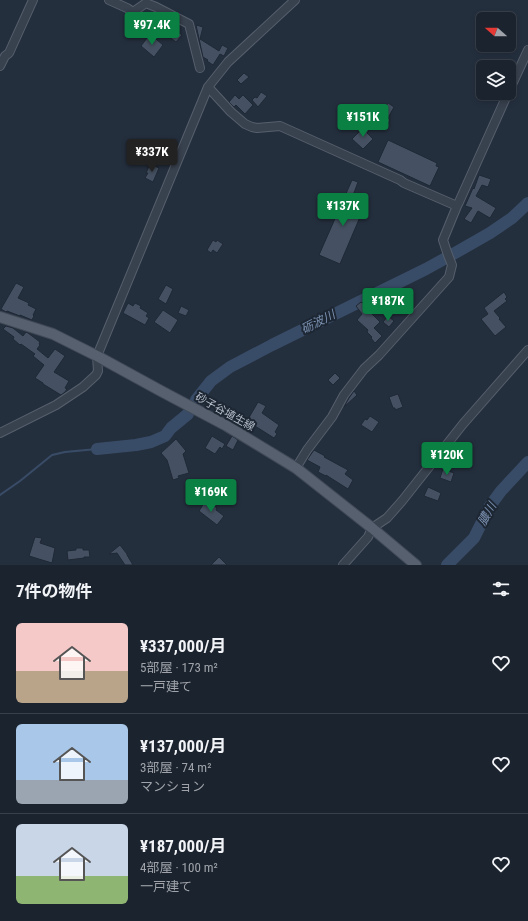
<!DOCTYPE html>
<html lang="ja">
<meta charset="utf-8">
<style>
:root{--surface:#1b232e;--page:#242b36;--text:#f1f3f6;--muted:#a0a4aa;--line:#39404a;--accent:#0b8043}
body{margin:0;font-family:"Roboto Condensed","Noto Sans JP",sans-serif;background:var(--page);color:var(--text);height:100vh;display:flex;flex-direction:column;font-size:15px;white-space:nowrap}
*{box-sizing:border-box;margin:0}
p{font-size:13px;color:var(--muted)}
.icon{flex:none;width:22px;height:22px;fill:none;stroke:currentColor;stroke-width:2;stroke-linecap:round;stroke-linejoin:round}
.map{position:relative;height:565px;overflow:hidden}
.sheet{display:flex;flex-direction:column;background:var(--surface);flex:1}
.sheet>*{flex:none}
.needle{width:26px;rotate:291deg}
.fabs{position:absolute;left:476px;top:12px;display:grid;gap:8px}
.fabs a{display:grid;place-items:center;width:40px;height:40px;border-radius:6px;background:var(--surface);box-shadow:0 2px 6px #0003,0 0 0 1px var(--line);font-size:20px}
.price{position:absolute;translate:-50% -34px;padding:0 9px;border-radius:4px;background:var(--accent);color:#fff;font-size:13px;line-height:26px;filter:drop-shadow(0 1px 2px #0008)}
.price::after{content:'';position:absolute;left:50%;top:24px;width:12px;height:9px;margin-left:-6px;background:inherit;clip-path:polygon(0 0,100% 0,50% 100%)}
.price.on{background:#222;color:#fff}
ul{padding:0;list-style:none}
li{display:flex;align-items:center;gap:12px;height:100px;padding:0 16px}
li+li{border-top:1px solid var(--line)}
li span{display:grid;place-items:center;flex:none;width:112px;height:80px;border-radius:6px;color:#555}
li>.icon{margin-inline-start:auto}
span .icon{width:48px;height:48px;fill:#fffc;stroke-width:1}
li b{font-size:17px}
h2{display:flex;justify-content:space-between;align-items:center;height:48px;padding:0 16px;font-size:17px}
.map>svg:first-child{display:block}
</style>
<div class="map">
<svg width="528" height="565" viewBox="0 0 528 565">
<rect width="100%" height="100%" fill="#242f3e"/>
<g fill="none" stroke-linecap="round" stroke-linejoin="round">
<path stroke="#394c67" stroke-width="2" d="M0,495L20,481L52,455L65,452L97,449"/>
<path stroke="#394c67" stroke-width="12" d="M196,400L211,381L230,367L272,345L426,269L455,253L490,233L512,218L528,203
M97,449L136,445L151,442L165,436L171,428L188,414
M447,565L474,538L490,506L501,491L528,462"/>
</g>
<path fill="#455162" stroke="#1f2835" d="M157,17L164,24L159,29L152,24Z
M196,25L203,27L200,39L219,51L222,45L228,48L224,56L220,54L213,65L207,61L208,60L203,57Z
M174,29L182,35L176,42L168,36Z
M150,34L163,45L154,57L141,46Z
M244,73L249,77L241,84L237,80Z
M261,92L267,96L258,107L252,100L255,97L257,98Z
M235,95L239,99L243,95L253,105L245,114L236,105L234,107L229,102Z
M388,103L394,107L388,118L390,120L386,126L376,121L372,124L367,117L376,108L381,114Z
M365,126L369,130L367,133L373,139L363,149L352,139Z
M388,140L437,163L436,166L439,167L430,186L378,162Z
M150,164L159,168L153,182L145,178L148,173H146Z
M479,175L491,179L488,187L482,185L476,196L496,208L490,218L478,211L471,223L464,219L472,208L465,206L473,188L474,189Z
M352,180L358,182L352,198L361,202L358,208L363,210L340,264L319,255Z
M213,240L216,242L217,240L223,244L217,253L213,250L211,253L207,250Z
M16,283L24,287L18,298L29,303L28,305L36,309L33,315L34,316L32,320L20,315V316L7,311L6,312L1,309Z
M166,285L173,289L166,304L158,299Z
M504,292L507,297L505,299L507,301L494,311L500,318L499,319L506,327L495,336L481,319L488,314L484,308Z
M377,294L380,299L378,301V302L368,310L380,322L374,328L382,336L375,343L371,338L372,337L367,332L368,330L357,320L362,314L356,306L361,302L362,303L373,295L374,296Z
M128,303L133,306L135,303L141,306L140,308L148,313L146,316L149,318L145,325L123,313Z
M181,306L189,310L186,316L178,313Z
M163,310L178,320L170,333L154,322Z
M388,316L394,321L389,327L383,322Z
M6,326L13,328L23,336L26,332L28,333L40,342L39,344L40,345L37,349L48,358L55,349L65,356L54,372L69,381L65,388L67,389L65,392L61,395L43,384V383L35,378L44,365L33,356L35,354L21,344L20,345L13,339L14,337L3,329Z
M335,373L340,378L333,385L328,380Z
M354,391L357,395L344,407L349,398Z
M398,394L403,407L395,410V408H393L389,397Z
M258,402L266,406L262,413L279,425L275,432L277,434L274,438L247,421Z
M370,416L379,422L372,432L361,425L365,419L367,420Z
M212,436L225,444L222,449L220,447L215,454L205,448Z
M232,436L238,440L233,450L226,446Z
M176,439L186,451L183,454L189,473L178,476L179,478L173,480L167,460L161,453Z
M314,450L325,456L324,457L348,470L345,474L353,480L348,489L326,475V476L318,472L320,467L307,460Z
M443,469L454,473L451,482L440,478Z
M204,480L211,485L204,494L197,490Z
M428,487L441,493L438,501L424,496Z
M206,500L217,508L216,510L224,516L217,525L199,511Z
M35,537L42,538L40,543L55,548L52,563L29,556Z
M120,545L127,554V555L133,565H125L117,553L109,554Z
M76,548H83V550H89L90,557H84V558L68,560L67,551L76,550Z
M219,557L227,565H211Z"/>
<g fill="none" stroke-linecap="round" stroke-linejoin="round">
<defs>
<path id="minor" d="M109,0L127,8L133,12L146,3L156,7L189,24L200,68
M0,66L5,56L9,53L33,0
M208,87L231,112L245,124L252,127L257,128L280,126L400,180L404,183L457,206
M509,91L528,50
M0,433L56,405L83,387L96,375L98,371L97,356L208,87L228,62L295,0
M296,468L307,450L332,417L344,395L364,369L379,355L449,277L452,265L448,255L443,240L457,206L459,202L508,93
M343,565L368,537L372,528L387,518L402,501L463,424L528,350"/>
<path id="major" d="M0,317L53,334L97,356L161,391L227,426L296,468L372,528L416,565"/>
</defs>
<use href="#minor" stroke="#565f6c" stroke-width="10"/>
<use href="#major" stroke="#414a57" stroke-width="12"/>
<use href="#minor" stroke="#38414e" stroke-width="8"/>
<use href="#major" stroke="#56606e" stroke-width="10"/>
</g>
<g text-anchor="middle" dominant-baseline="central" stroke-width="4" stroke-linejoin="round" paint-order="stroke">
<g font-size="11" fill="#b4bcc9" stroke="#1d2633">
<text transform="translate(225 412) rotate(29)">砂子谷埴生線</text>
</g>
<g font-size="12" font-style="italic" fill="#7c92b1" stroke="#1d2633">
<text transform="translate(318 322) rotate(-27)">砺波川</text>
<text transform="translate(487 514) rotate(-60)">膿川</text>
</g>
</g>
</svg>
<div class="fabs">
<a><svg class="needle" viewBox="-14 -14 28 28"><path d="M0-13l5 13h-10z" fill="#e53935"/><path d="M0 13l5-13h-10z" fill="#a0a4aa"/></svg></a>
<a><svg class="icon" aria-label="layers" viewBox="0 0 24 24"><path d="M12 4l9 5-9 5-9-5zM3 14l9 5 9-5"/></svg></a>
</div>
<b class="price" style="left:152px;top:46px">¥97.4K</b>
<b class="price" style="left:363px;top:138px">¥151K</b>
<b class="price on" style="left:152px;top:173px">¥337K</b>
<b class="price" style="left:343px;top:227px">¥137K</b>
<b class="price" style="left:388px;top:322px">¥187K</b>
<b class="price" style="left:447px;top:476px">¥120K</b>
<b class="price" style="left:211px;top:513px">¥169K</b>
</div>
<section class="sheet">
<h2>7件の物件<svg class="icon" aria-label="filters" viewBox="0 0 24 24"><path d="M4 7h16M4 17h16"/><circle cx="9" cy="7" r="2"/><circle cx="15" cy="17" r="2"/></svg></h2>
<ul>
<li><span style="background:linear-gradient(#f6c9c9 60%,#b9a48a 0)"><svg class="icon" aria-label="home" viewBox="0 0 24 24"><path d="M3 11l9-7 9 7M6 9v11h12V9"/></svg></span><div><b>¥337,000/月</b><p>5部屋 · 173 m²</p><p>一戸建て</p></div><svg class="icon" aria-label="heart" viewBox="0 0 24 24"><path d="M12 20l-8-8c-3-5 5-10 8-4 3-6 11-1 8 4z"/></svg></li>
<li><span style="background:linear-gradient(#a9c7e8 70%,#9aa5b1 0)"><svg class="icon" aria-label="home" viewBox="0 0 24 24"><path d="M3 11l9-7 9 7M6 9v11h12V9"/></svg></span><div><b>¥137,000/月</b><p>3部屋 · 74 m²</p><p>マンション</p></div><svg class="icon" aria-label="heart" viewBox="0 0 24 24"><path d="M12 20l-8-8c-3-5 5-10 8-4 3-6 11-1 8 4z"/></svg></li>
<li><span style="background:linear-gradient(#c9d6e8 65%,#8fb573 0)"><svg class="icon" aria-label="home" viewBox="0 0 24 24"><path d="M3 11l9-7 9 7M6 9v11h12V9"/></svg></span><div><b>¥187,000/月</b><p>4部屋 · 100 m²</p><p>一戸建て</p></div><svg class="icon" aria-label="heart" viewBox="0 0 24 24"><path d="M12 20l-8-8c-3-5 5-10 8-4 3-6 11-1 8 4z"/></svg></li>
</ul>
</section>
